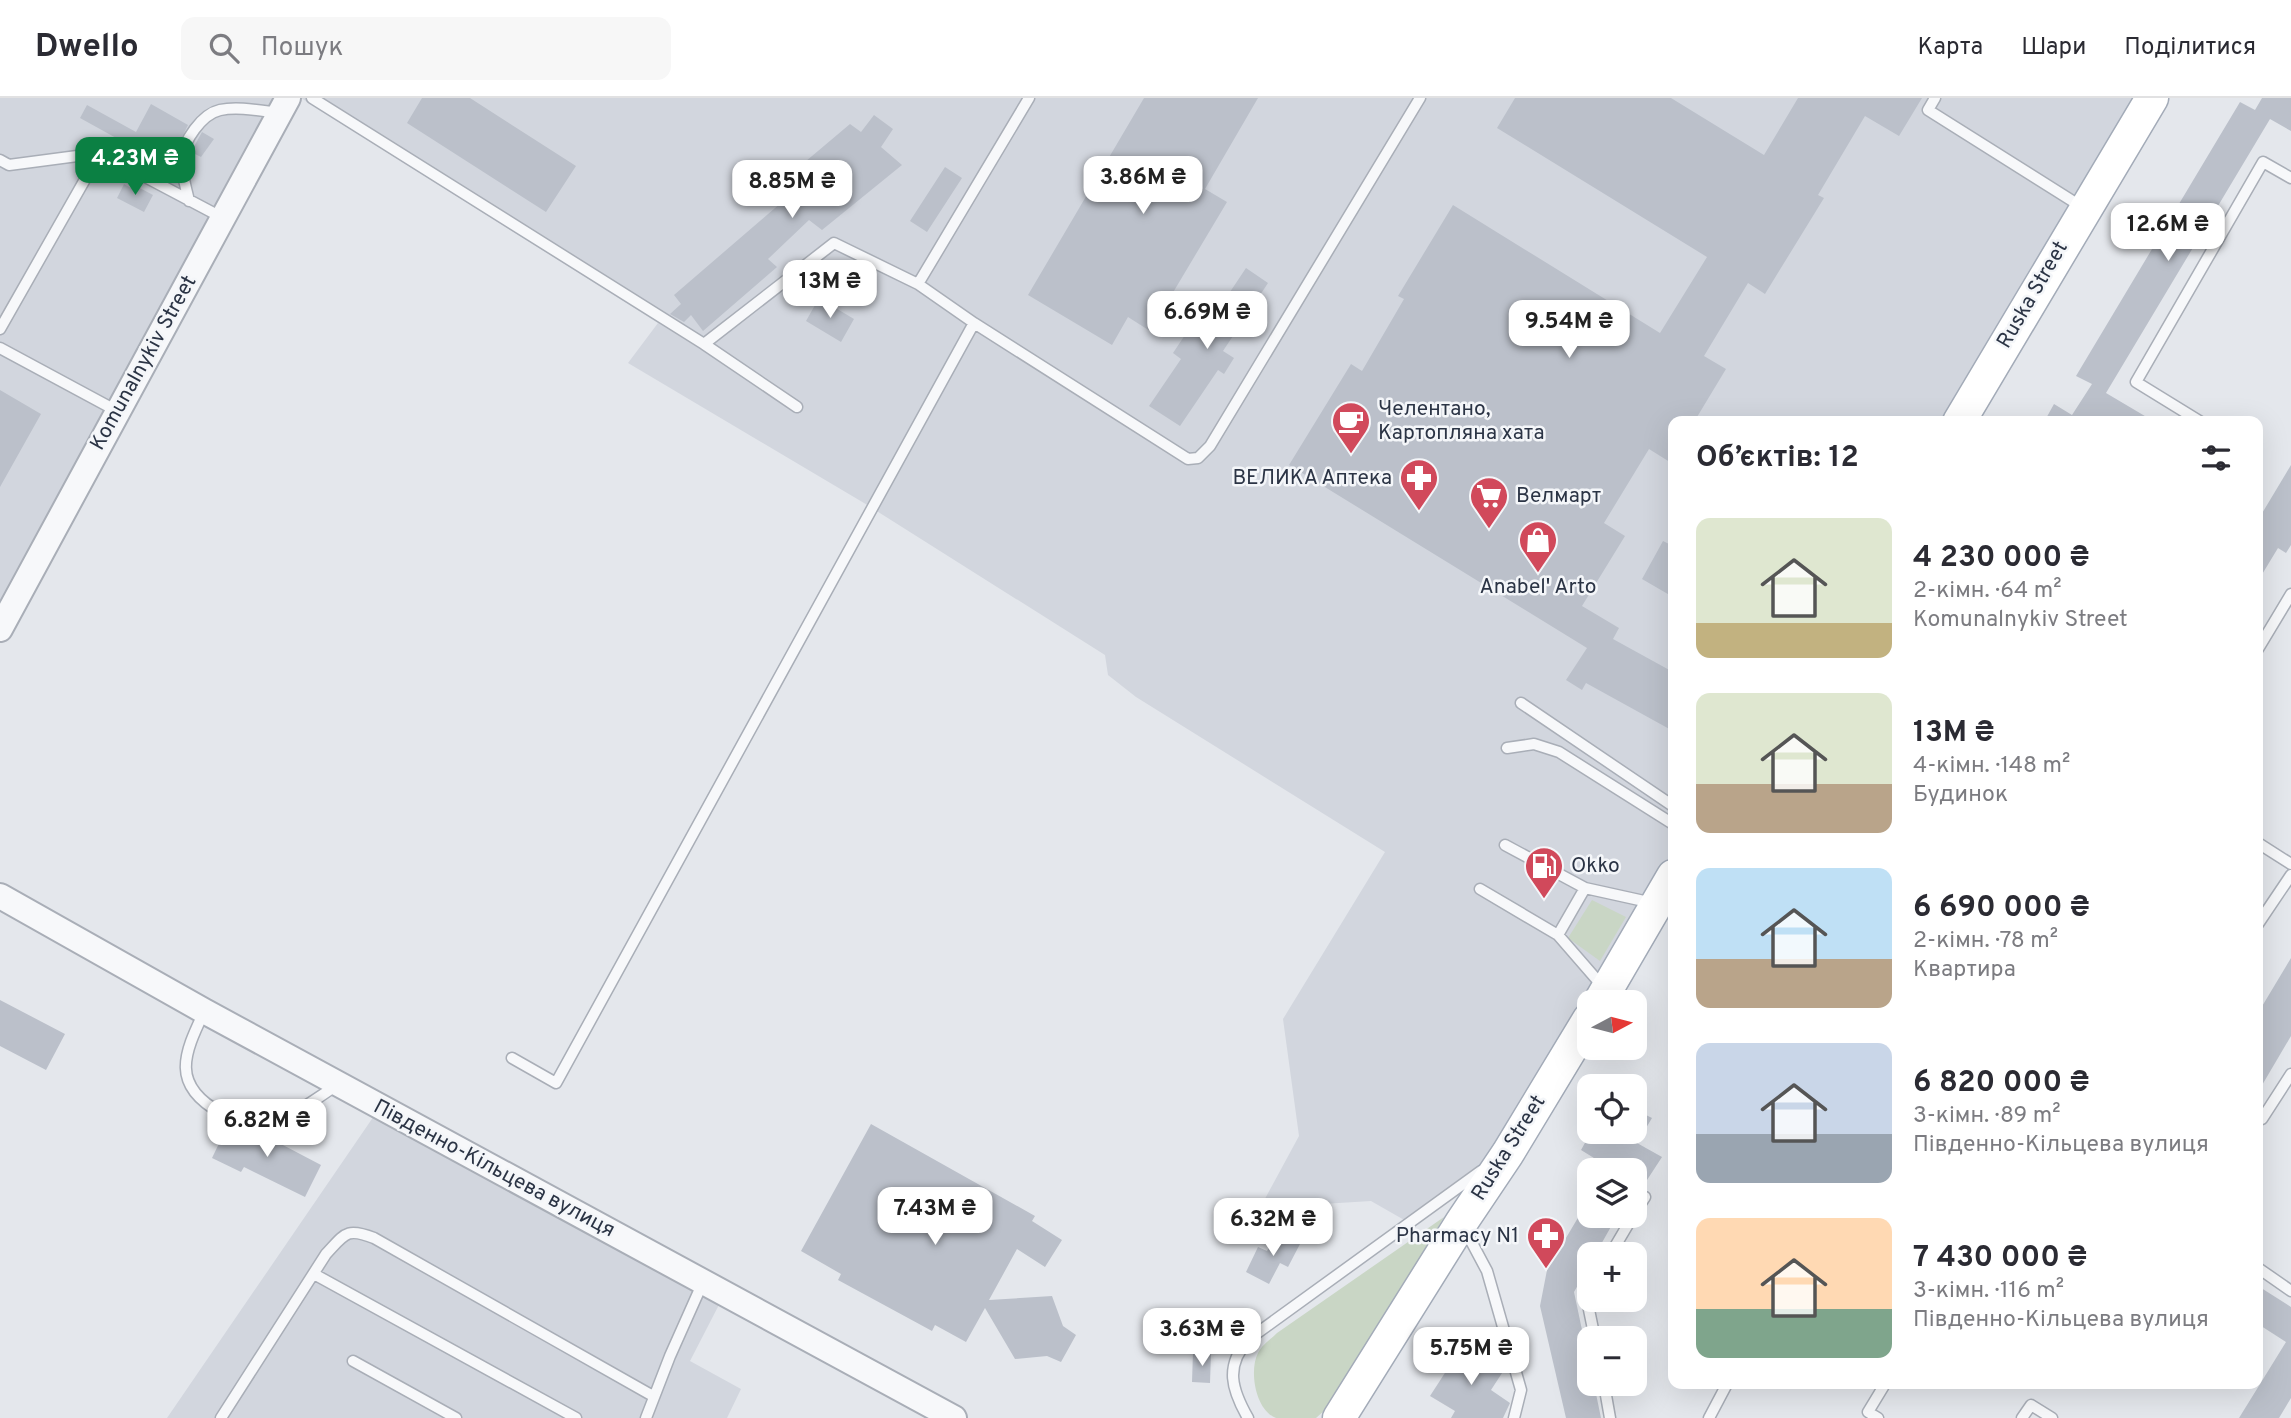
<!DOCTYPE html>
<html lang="uk">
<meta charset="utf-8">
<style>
:root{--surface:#fff;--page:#f7f7f7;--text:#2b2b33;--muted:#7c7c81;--line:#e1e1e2;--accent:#0b8043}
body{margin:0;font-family:Overpass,sans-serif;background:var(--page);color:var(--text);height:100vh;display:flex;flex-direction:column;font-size:26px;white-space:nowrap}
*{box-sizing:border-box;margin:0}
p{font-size:23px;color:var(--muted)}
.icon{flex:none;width:38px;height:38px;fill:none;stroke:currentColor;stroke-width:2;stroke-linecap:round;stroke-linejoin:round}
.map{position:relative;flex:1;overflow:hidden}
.panel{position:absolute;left:1668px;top:318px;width:595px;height:973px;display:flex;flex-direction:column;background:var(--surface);border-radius:14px;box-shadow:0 7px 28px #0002}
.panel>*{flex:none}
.needle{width:46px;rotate:83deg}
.tools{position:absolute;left:1577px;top:892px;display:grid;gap:14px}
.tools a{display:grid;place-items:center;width:70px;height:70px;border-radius:14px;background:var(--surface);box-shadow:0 7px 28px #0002;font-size:35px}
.price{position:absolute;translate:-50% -60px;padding:0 16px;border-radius:14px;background:#fff;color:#222;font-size:23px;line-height:46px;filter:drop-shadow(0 2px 4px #0008)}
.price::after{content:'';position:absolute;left:50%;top:42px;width:21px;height:16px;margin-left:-10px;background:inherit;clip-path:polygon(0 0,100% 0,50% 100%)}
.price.selected{background:var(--accent);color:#fff}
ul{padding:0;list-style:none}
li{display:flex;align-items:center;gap:21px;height:175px;padding:0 28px}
li span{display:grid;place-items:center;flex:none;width:196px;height:140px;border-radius:14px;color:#555}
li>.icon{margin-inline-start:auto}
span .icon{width:84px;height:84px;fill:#fffc;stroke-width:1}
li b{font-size:30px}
h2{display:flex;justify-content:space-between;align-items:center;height:84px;padding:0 28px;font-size:30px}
header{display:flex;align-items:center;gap:42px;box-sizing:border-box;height:98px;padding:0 35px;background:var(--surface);border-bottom:2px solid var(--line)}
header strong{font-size:33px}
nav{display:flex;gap:38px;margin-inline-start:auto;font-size:24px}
.search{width:490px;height:63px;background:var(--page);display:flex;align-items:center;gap:18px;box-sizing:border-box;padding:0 24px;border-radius:14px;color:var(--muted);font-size:26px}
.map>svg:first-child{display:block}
</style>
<header>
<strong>Dwello</strong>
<div class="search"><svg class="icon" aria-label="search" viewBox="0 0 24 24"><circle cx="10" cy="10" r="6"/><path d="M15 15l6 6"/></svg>Пошук</div>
<nav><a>Карта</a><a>Шари</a><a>Поділитися</a></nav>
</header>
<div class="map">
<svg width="2291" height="1320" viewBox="0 0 2291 1320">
<rect width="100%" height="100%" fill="#e4e7ec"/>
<path fill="#d2d6de" d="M0,0H282L0,515Z
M301,0H2156L1958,324H1673V792L1512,1056L1413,1127L1371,1103L1260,1110L1299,1038L1283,921L1385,754L1136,599L1108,577L1105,557L864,405L628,265L658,225Z
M376,1015L723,1199L690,1263L741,1291L727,1320H167Z"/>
<path fill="#c9d6c5" d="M1592,802L1626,819L1600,863L1568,840Z
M1444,1119L1334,1304L1316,1320C1305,1320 1287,1320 1276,1320C1255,1312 1249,1272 1258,1255C1262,1247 1271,1241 1277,1235Z"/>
<path fill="#bbc0ca" d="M422,0H470L576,68L546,114L407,25Z
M1144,0H1258L1205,91L1227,104L1150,233L1128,219L1112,247L1028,197Z
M1515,0H1671L1764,57L1798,0H1922L1899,38L1865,18L1818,97L1824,100L1765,196L1748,185L1704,258L1726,271L1694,324H1673V366L1649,351L1604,425L1625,438L1582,508L1619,530L1613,541L1673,574V633L1586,585L1582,592L1566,582L1587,550L1289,367L1351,266L1362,273L1404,201L1398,198L1453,107L1660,235L1707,159L1497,30Z
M2262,0H2291V33L2270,21L2106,295L2155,324H2044L2054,306L2072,317L2092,286L2076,278L2240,4L2255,12Z
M151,6L188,27L178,47L167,42L156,62L80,20L87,7L136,34Z
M874,17L893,31L881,49L902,67L822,132L809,122L768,161L777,169L703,233L691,217L684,224L670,216L681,206L674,197L811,79L799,69L850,26L861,34Z
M202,34L214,41L201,59L191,54Z
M945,69L962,80L927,134L910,123Z
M124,86L136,93L138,89L153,97L144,114L117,100Z
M1246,170L1268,185L1223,253L1234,260L1224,276L1218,272L1180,328L1149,308L1181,261L1173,255L1189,231L1200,239Z
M819,200L854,221L841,244L806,223Z
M0,292L41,316L0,389Z
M2291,367V447L2286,455L2278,450L2258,483V422Z
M1663,443L1673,448V499L1642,481Z
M2291,860V938L2258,994V915Z
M0,902L65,936L46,972L0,948Z
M1634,1011L1652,1020L1637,1045L1662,1059L1634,1102V1073H1615L1581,1052L1591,1034H1634Z
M871,1026L1035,1118L1032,1123L1062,1142L1045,1169L1017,1151L989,1202L1052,1198L1063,1228L1076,1237L1061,1264L1047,1258L1015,1261L985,1210L966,1244L935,1227L932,1233L838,1182L841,1176L801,1153Z
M228,1027L244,1033L260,1035L321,1067L305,1099L244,1069L241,1074L212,1060Z
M1579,1118H1617L1595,1157H1589V1168L1574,1194L1589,1265V1286H1594L1601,1320H1566L1540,1208L1547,1172Z
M1277,1134L1300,1146L1288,1169L1280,1165L1269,1186L1246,1174L1258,1149L1267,1153Z
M2258,1188L2291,1209V1300L2279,1320H2239L2286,1244L2258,1226Z
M1463,1247L1504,1272L1491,1292L1510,1305L1503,1320H1451L1455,1313L1430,1298Z
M1193,1254L1211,1255L1210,1285L1192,1284Z"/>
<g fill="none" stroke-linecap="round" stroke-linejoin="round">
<defs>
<path id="service" d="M312,0L704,246L797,309
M1935,0L1928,12L2082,109
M0,62L9,67L100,55L223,120
M189,103C186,89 181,75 182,61C183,43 202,16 220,12C238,8 262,13 280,15
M974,225L1188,361L1198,360L1210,348L1420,0
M0,231L100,55
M704,246L834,145L918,186
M0,250L117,313
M2201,324L2136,284L2263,64L2291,80
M2258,551L2291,496
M1521,605L1673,708
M1507,650L1534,646L1559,654L1673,726
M2258,745L2291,766
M1505,747L1585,790L1653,805
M1480,791L1558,837L1604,890
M2258,826L2291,777
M1558,837L1585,790
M204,914C184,956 170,987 221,1015C233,1021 247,1029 262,1028C282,1026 321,998 338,986
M512,960L556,985L974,225L918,186L1029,0
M2258,1022L2262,1021L2291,976
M1634,1116L1645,1099
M1463,1128L1487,1173L1521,1292L1514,1320
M1610,1157L1633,1118
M2258,1170L2291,1193
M314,1176L576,1320
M1589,1192L1586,1197L1595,1241
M353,1263L456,1320
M1604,1286L1610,1320
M221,1320L326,1156C345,1136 346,1129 374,1140L653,1298
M646,1320L670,1258L703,1184
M1248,1320C1232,1292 1224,1268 1249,1241L1481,1073
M1709,1320L1727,1286
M1878,1320L1868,1314L1885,1286
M2022,1320L2031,1307L2052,1320"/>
<path id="tertiary" d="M0,531L288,0
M0,798L204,913L954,1320"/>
<path id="primary" d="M1959,324L2152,0
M1599,905L1673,778
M1339,1320L1461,1125L1508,1055L1589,921"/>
</defs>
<use href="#service" stroke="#a9aeb7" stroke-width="13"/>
<use href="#tertiary" stroke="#a9aeb7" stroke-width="28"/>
<use href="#primary" stroke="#a3abb8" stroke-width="35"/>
<use href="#service" stroke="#f7f8fa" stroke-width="10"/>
<use href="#tertiary" stroke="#f7f8fa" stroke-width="24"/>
<use href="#primary" stroke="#fff" stroke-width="32"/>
</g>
<defs>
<symbol id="cafe-pin" viewBox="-11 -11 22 30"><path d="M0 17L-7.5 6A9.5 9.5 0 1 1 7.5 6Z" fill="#d1495b" stroke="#f4f6f9"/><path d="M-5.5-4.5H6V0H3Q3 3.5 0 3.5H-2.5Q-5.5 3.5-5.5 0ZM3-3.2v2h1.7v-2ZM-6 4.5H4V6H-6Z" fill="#fff"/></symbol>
<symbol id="pharmacy-pin" viewBox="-11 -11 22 30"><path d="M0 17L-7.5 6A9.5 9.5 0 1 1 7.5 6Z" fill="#d1495b" stroke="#f4f6f9"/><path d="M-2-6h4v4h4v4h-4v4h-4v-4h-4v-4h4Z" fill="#fff"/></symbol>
<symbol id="supermarket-pin" viewBox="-11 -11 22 30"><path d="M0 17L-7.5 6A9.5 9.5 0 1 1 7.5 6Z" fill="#d1495b" stroke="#f4f6f9"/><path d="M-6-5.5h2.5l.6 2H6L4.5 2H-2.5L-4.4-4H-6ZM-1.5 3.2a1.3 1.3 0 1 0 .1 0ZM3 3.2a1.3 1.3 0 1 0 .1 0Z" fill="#fff"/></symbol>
<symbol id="shop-pin" viewBox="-11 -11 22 30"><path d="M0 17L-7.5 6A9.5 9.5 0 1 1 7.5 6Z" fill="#d1495b" stroke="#f4f6f9"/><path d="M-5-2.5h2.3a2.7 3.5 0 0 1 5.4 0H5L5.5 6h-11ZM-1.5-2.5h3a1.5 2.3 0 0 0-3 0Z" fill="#fff"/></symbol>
<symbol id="fuel-pin" viewBox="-11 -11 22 30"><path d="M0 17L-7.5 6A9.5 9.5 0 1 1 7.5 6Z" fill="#d1495b" stroke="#f4f6f9"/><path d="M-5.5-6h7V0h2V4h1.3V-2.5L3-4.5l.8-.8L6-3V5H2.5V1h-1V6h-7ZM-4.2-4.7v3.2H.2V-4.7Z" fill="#fff"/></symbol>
</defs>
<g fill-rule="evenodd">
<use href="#cafe-pin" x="1329" y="301" width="44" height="60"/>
<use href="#pharmacy-pin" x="1397" y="358" width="44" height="60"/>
<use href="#supermarket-pin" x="1467" y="376" width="44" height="60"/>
<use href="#shop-pin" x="1516" y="420" width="44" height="60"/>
<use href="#fuel-pin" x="1522" y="746" width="44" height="60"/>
<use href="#pharmacy-pin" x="1524" y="1116" width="44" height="60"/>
</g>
<g text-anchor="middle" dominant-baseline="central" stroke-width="5" stroke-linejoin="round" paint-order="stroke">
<g font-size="21" fill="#2b3445" stroke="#f4f6f9">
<text transform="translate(2033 197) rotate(-60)">Ruska Street</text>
<text transform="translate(144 265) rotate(-61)">Komunalnykiv Street</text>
<text transform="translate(1509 1050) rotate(-58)">Ruska Street</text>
<text transform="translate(494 1071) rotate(28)">Південно-Кільцева вулиця</text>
</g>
<g font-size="21" fill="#2b3445" stroke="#f4f6f9" text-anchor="start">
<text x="1378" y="311">Челентано,<tspan x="1378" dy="24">Картопляна хата</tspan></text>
<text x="1392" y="380" text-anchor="end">ВЕЛИКА Аптека</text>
<text x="1516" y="398">Велмарт</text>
<text x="1538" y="489" text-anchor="middle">Anabel' Arto</text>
<text x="1571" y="768">Okko</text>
<text x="1519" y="1138" text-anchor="end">Pharmacy N1</text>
</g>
</g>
</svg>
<div class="tools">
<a><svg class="needle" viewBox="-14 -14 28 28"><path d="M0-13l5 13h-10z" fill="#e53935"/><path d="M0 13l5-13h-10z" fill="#7c7c81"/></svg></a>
<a><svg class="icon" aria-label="locate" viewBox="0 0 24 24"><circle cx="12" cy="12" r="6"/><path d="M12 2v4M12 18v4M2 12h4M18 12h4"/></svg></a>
<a><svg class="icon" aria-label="layers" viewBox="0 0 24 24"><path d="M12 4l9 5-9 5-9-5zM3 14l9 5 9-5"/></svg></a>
<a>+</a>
<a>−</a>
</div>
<b class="price selected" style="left:135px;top:99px">4.23M ₴</b>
<b class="price" style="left:1143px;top:118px">3.86M ₴</b>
<b class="price" style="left:792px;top:122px">8.85M ₴</b>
<b class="price" style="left:2168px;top:165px">12.6M ₴</b>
<b class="price" style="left:830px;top:222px">13M ₴</b>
<b class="price" style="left:1207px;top:253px">6.69M ₴</b>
<b class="price" style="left:1569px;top:262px">9.54M ₴</b>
<b class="price" style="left:267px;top:1061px">6.82M ₴</b>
<b class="price" style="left:935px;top:1149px">7.43M ₴</b>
<b class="price" style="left:1273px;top:1160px">6.32M ₴</b>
<b class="price" style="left:1202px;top:1270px">3.63M ₴</b>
<b class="price" style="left:1471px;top:1289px">5.75M ₴</b>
<section class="panel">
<h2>Об’єктів: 12<svg class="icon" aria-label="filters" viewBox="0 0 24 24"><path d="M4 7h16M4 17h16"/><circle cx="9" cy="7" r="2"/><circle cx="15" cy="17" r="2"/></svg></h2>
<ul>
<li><span style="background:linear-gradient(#dfe7d0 75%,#c2b280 0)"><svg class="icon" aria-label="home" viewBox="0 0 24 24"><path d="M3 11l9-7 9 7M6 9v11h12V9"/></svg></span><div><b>4 230 000 ₴</b><p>2-кімн. · 64 m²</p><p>Komunalnykiv Street</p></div></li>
<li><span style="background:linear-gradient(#dfe7d0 65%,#b9a48a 0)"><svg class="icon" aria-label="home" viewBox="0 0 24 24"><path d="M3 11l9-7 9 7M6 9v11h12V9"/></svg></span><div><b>13M ₴</b><p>4-кімн. · 148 m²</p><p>Будинок</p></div></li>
<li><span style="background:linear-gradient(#bfe0f5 65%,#b9a48a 0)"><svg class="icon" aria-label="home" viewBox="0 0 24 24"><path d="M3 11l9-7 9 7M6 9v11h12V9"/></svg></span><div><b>6 690 000 ₴</b><p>2-кімн. · 78 m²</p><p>Квартира</p></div></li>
<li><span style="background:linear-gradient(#c9d6e8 65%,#9aa5b1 0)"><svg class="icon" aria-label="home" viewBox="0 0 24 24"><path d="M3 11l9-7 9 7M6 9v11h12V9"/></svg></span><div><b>6 820 000 ₴</b><p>3-кімн. · 89 m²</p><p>Південно-Кільцева вулиця</p></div></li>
<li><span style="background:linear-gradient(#ffd9b3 65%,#7fa58c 0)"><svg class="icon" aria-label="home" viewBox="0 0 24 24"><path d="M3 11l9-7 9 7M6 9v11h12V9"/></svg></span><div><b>7 430 000 ₴</b><p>3-кімн. · 116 m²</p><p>Південно-Кільцева вулиця</p></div></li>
</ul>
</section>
</div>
